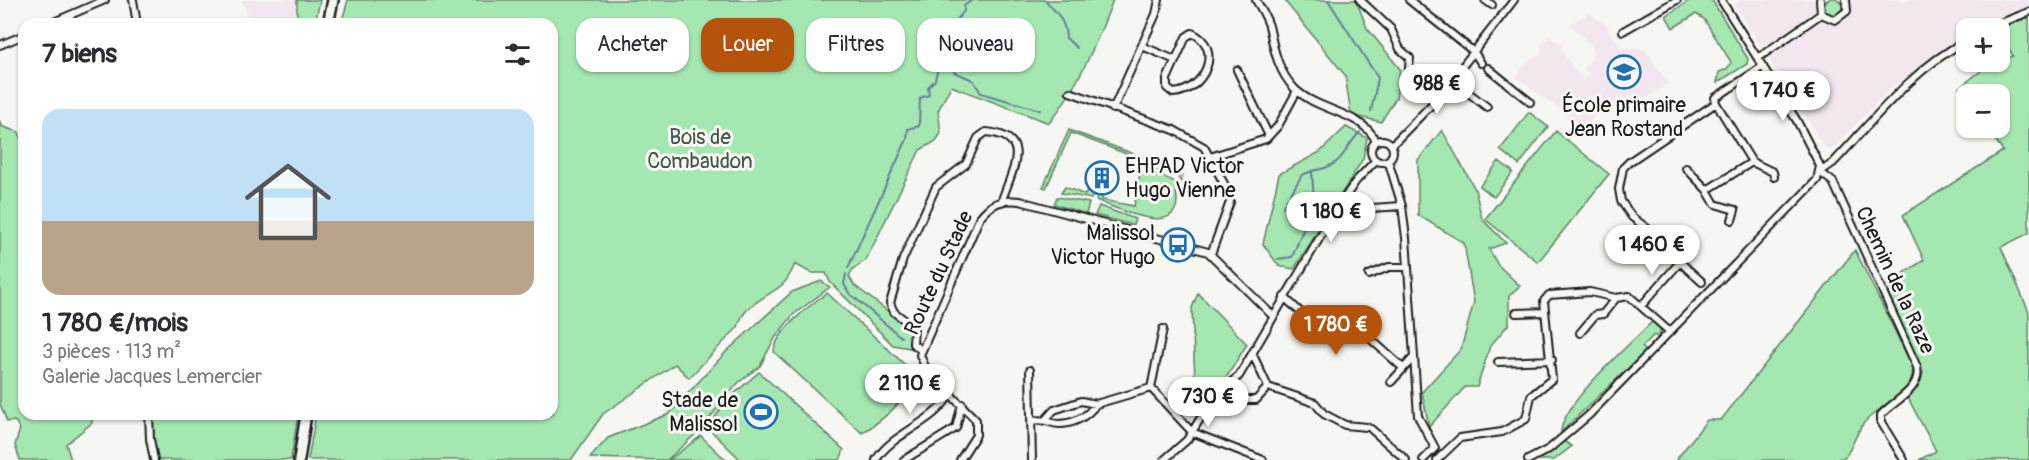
<!DOCTYPE html>
<html lang="fr">
<meta charset="utf-8">
<style>
:root{--surface:#fff;--page:#f7f7f7;--text:#2b2b33;--muted:#7c7c81;--line:#e1e1e2;--accent:#b45309}
body{margin:0;font-family:Pangolin,sans-serif;background:var(--page);color:var(--text);height:100vh;display:flex;flex-direction:column;font-size:22px;white-space:nowrap}
*{box-sizing:border-box;margin:0}
p{font-size:20px;color:var(--muted)}
.icon{flex:none;width:33px;height:33px;fill:none;stroke:currentColor;stroke-width:2;stroke-linecap:round;stroke-linejoin:round}
.map{position:relative;flex:1;overflow:hidden}
.drawer{position:absolute;left:18px;top:18px;width:540px;height:402px;display:flex;flex-direction:column;background:var(--surface);border-radius:18px;box-shadow:0 2px 4px #0004}
.drawer>*{flex:none}
.hud{position:absolute;left:576px;top:18px;width:570px;height:54px;display:flex;gap:12px}
.buttons{position:absolute;left:1956px;top:18px;display:grid;gap:12px}
.buttons a{display:grid;place-items:center;width:54px;height:54px;border-radius:12px;background:var(--surface);box-shadow:0 2px 4px #0004;font-size:30px}
.price{position:absolute;translate:-50% -51px;padding:0 14px;border-radius:21px;background:#fff;color:#222;font-size:20px;line-height:39px;filter:drop-shadow(0 2px 3px #0008)}
.price::after{content:'';position:absolute;left:50%;top:36px;width:18px;height:14px;margin-left:-9px;background:inherit;clip-path:polygon(0 0,100% 0,50% 100%)}
.price.active{background:var(--accent);color:#fff}
ul{padding:0;list-style:none}
li{display:grid;align-content:center;gap:12px;height:318px;padding:0 24px}
li+li{border-top:2px solid var(--line)}
li span{display:grid;place-items:center;height:186px;border-radius:18px;color:#555}
li>.icon{margin-inline-start:auto}
span .icon{width:108px;height:108px;fill:#fffc;stroke-width:1}
li b{font-size:26px}
h2{display:flex;justify-content:space-between;align-items:center;height:72px;padding:0 24px;font-size:26px}
.chip{padding:0 21px;border-radius:18px;background:var(--surface);box-shadow:0 2px 4px #0004;font-size:21px;line-height:54px}
.chip.active{background:var(--accent);color:#fff}
.map>svg:first-child{display:block}
</style>
<div class="map">
<svg width="2029" height="460" viewBox="0 0 2029 460">
<rect width="100%" height="100%" fill="#f6f6f2"/>
<filter id="ink" filterUnits="userSpaceOnUse"><feTurbulence type="fractalNoise" baseFrequency=".0167" numOctaves="2"/><feDisplacementMap in="SourceGraphic" scale="12" xChannelSelector="R" yChannelSelector="G"/><feConvolveMatrix kernelMatrix="1 2 1 2 8 2 1 2 1" color-interpolation-filters="sRGB"/></filter>
<g filter="url(#ink)">
<path fill="#f2e6ef" d="M242,0H297V24H251Z
M1741,0H2029V6L1975,28H1966V32L1889,90L1832,149L1825,147L1735,5Z
M1589,13L1607,26L1611,35L1624,48L1645,50L1668,84L1629,110L1617,107L1600,115L1597,113L1584,128L1516,77L1532,58L1539,56L1542,51L1541,46L1549,37L1563,45L1560,49L1570,62L1571,68L1582,77L1592,75L1583,69L1593,58L1592,47L1570,24Z"/>
<path fill="#a5e7b1" stroke="#608266" stroke-width="1.5" d="M1824 7a9 9 0 1 1 18 0a9 9 0 1 1-18 0Z
M297,0H320L315,24H297Z
M348,0H1113C1097,42 1077,89 1049,123L951,86L938,111L941,133L936,141L920,150L866,260L853,269L849,276L854,285L908,327L911,331L910,348L893,345L830,282L826,273H811L795,264C792,271 788,280 782,285C766,298 743,304 738,327L689,378L675,364L603,414L571,460H308L316,414H552V24H341Z
M1284,0H1356L1367,28L1400,69L1396,98L1381,122L1351,115L1345,75Z
M1690,0H1712L1748,59L1747,64L1717,83L1719,72L1727,69L1731,62L1704,19L1696,14L1673,28L1666,16Z
M2029,17V233L2001,247L2029,312V460H1919L1936,451L1908,398L1921,381L1923,373L1883,287L1924,260L1903,215L2003,151L1987,128H2000V94H1966V98L1959,88L1986,67L2013,56L1997,28Z
M1529,112L1548,127L1519,165L1500,150Z
M0,122L3,127L19,132L24,150V267L21,270L24,277V414H92V423L66,444L71,460H20L15,445L20,429L15,421L7,422L0,404Z
M1346,127L1367,138L1363,159L1294,269L1279,266L1263,244L1279,174L1320,152Z
M1069,130L1183,172L1181,182L1176,174L1146,168L1148,162L1071,133L1046,188L1043,187Z
M1442,130L1475,189L1482,219L1506,243L1489,249L1498,265L1520,286L1509,296V324L1490,346L1477,387H1465L1429,427L1422,392L1461,349L1474,302L1464,243L1418,215V160Z
M1556,131L1609,174L1538,262L1485,219Z
M1499,161L1513,172L1494,197L1480,186Z
M1140,173L1160,175L1175,182C1176,191 1179,202 1175,210C1165,232 1111,206 1096,200L1101,190L1104,191L1102,200L1134,206Z
M1065,187L1085,195L1089,187L1093,195L1091,199L1061,193Z
M1057,197L1089,203L1086,214L1054,204Z
M1099,206L1135,219L1133,225L1095,215Z
M1855,250L1912,366C1918,392 1877,406 1863,424C1856,433 1853,447 1845,457L1835,460H1676L1707,420H1721Z
M821,281L830,287L793,315L775,338L760,366L738,383L701,429L667,460L590,458L608,438L669,414L726,352L792,292Z
M827,293L916,375C908,399 883,420 862,433L774,352C775,332 811,304 827,293Z
M1198,293L1247,344L1228,375L1204,393L1195,381L1192,308Z
M1653,321L1661,330L1658,338L1654,335L1642,347L1646,351L1561,432C1562,403 1631,343 1653,321Z
M759,372L844,450L840,460H741L708,428L726,401Z
M1191,385L1199,392L1180,411L1172,403Z
M153,414H298L291,460H158L153,439Z
M701,436L726,460H669Z
M1563,441L1572,446L1554,460H1536Z"/>
<g fill="none" stroke-linecap="round" stroke-linejoin="round">
<path stroke="#637f99" stroke-width="2" d="M1045,0C1057,13 1065,20 1066,38L1077,48
M1328,0L1378,78L1371,111
M942,61L956,73L973,80L981,93L1040,110
M1283,207L1302,175L1312,171
M1278,259L1292,257L1314,203L1312,171C1346,165 1340,153 1360,132
M848,268L907,139L908,129L919,126L920,98L929,95L928,87L935,80C935,76 949,33 952,27C954,22 960,16 964,11V6L972,0
M846,274L844,284L849,293L901,337"/>
<defs>
<path id="minor" d="M133,0L137,24
M1256,0C1261,9 1268,19 1270,30C1274,51 1279,73 1295,89C1319,112 1361,111 1376,141
M1360,0L1391,29L1400,49L1410,58L1408,77L1437,99
M1409,0L1474,52L1481,63
M1485,0L1492,5
M1820,0L1821,14L1835,20L1847,11L1846,0
M49,24L105,0
M1988,28L2029,12
M1623,31L1677,0
M1192,33C1224,47 1205,91 1173,93L1167,88V79L1186,37Z
M0,45L24,35
M1142,46L1175,60
M1758,58L1821,14
M1488,68L1530,102
M1237,70L1269,136
M1452,80L1487,107
M1070,92L1174,130L1204,147L1227,189L1230,202L1211,254
M1716,103L1752,162L1773,172L1774,177
M1113,109L1156,14L1159,0
M1371 151a11 11 0 1 1 22 0a11 11 0 1 1-22 0Z
M1392,145L1437,99L1514,0
M1210,157L1266,139L1278,126L1297,91
M1388,160L1402,206L1406,238L1418,416L1435,448L1423,460
M1686,168L1707,190L1715,204L1735,210L1732,220
M1820,172L1833,182L1917,367C1922,390 1894,400 1881,415V422L1904,460
M1820,172L1833,163C1874,120 1912,69 1966,41
M1707,190L1752,162
M1372,208L1402,206
M1369,275L1389,267H1408
M1702,282L1680,262L1668,244L1632,217L1621,201L1619,189L1623,168L1629,162L1716,103L1715,98L1762,67
M1284,297L1335,344L1354,324L1403,368
M1642,305L1680,262
M1516,313L1545,312
M1580,333L1595,315L1603,314L1616,298
M921,350L913,344L914,327L894,312L890,303L903,259L936,187L966,164L978,138L986,132C1034,136 1012,170 1002,200
M1498,362L1552,360
M1030,370L1032,460
M1235,379L1236,392L1245,400H1256L1268,387L1252,353
M1391,382L1414,357
M1268,387L1315,403L1324,414L1345,425L1367,427
M1151,388L1163,329
M149,414L150,439L154,460
M1046,419L1054,410L1081,401L1096,404L1151,388L1192,432L1263,460
M1032,421C1048,418 1049,424 1059,424C1074,424 1088,416 1096,404
M1371,429L1406,460
M876,460C894,431 934,424 950,394
M904,460L956,428L962,404
M960,460L976,435V420L927,371L920,355L980,217C991,203 1002,199 1020,201L1208,252L1273,316
M1164,460L1187,440L1215,395L1239,376L1333,215L1356,181L1376,160
M1437,460L1460,438L1502,432L1526,419L1531,396L1552,379L1544,301L1549,295L1590,292L1616,298L1629,296L1670,332
M1528,460L1549,449L1589,415L1817,180L1820,166L1797,121L1721,0"/>
<path id="primary" d="M328,24L333,0
M299,460L306,414"/>
</defs>
<use href="#minor" stroke="#1c1c1c" stroke-width="10"/>
<use href="#primary" stroke="#1c1c1c" stroke-width="14"/>
<use href="#minor" stroke="#f6f6f2" stroke-width="6"/>
<use href="#primary" stroke="#f6f6f2" stroke-width="9"/>
</g>
</g>
<defs>
<symbol id="school-ring" viewBox="-11 -11 22 22"><circle r="9.5" fill="#f6f6f2" stroke="#1f6fb2" stroke-width="1.5"/><path d="M0-5L7-2L0 1L-7-2ZM-4 1L0 2.5L4 1V4Q0 6-4 4Z" fill="#1f6fb2"/></symbol>
<symbol id="building-ring" viewBox="-11 -11 22 22"><circle r="9.5" fill="#f6f6f2" stroke="#1f6fb2" stroke-width="1.5"/><path d="M-4-6H4V6H1V3H-1V6H-4ZM-2.5-4.3h1.7v1.8h-1.7ZM.8-4.3h1.7v1.8H.8ZM-2.5-1h1.7V.8h-1.7ZM.8-1h1.7V.8H.8Z" fill="#1f6fb2"/></symbol>
<symbol id="bus-ring" viewBox="-11 -11 22 22"><circle r="9.5" fill="#f6f6f2" stroke="#1f6fb2" stroke-width="1.5"/><path d="M-5-6H5V4H4V6H2V4H-2V6H-4V4H-5ZM-3.5-4V0h7V-4ZM-3.5 1.2v1.5H-2V1.2ZM2 1.2v1.5H3.5V1.2Z" fill="#1f6fb2"/></symbol>
<symbol id="stadium-ring" viewBox="-11 -11 22 22"><circle r="9.5" fill="#f6f6f2" stroke="#1f6fb2" stroke-width="1.5"/><path d="M0-5a6.5 5 0 1 0 0 10a6.5 5 0 1 0 0-10ZM-3.5-1.8h7v3.6h-7Z" fill="#1f6fb2"/></symbol>
</defs>
<g fill-rule="evenodd">
<use href="#school-ring" x="1605" y="53" width="38" height="38"/>
<use href="#building-ring" x="1083" y="159" width="38" height="38"/>
<use href="#bus-ring" x="1159" y="226" width="38" height="38"/>
<use href="#stadium-ring" x="742" y="393" width="38" height="38"/>
</g>
<g text-anchor="middle" dominant-baseline="central" stroke-width="6" stroke-linejoin="round" paint-order="stroke">
<g font-size="21" fill="#1c1c1c" stroke="#f6f6f2" text-anchor="end">
<text x="1624" y="105" text-anchor="middle">École primaire<tspan x="1624" dy="24">Jean Rostand</tspan></text>
<text x="1125" y="166" text-anchor="start">EHPAD Victor<tspan x="1125" dy="24">Hugo Vienne</tspan></text>
<text x="1155" y="233">Malissol<tspan x="1155" dy="24">Victor Hugo</tspan></text>
<text x="738" y="400">Stade de<tspan x="738" dy="24">Malissol</tspan></text>
</g>
<g font-size="21" fill="#455949" stroke="#f6f6f2">
<text x="700" y="137">Bois de<tspan x="700" dy="24">Combaudon</tspan></text>
</g>
<g font-size="21" fill="#1c1c1c" stroke="#f6f6f2">
<text transform="translate(939 273) rotate(-65)">Route du Stade</text>
<text transform="translate(1895 280) rotate(65)">Chemin de la Raze</text>
</g>
</g>
</svg>
<div class="buttons">
<a>+</a>
<a>−</a>
</div>
<b class="price" style="left:1437px;top:115px">988 €</b>
<b class="price" style="left:1783px;top:122px">1 740 €</b>
<b class="price" style="left:1331px;top:243px">1 180 €</b>
<b class="price" style="left:1652px;top:276px">1 460 €</b>
<b class="price active" style="left:1336px;top:356px">1 780 €</b>
<b class="price" style="left:910px;top:415px">2 110 €</b>
<b class="price" style="left:1208px;top:428px">730 €</b>
<div class="hud">
<a class="chip">Acheter</a>
<a class="chip active">Louer</a>
<a class="chip">Filtres</a>
<a class="chip">Nouveau</a>
</div>
<section class="drawer">
<h2>7 biens<svg class="icon" aria-label="filters" viewBox="0 0 24 24"><path d="M4 7h16M4 17h16"/><circle cx="9" cy="7" r="2"/><circle cx="15" cy="17" r="2"/></svg></h2>
<ul>
<li><span style="background:linear-gradient(#bfe0f5 60%,#b9a48a 0)"><svg class="icon" aria-label="home" viewBox="0 0 24 24"><path d="M3 11l9-7 9 7M6 9v11h12V9"/></svg></span><div><b>1 780 €/mois</b><p>3 pièces · 113 m²</p><p>Galerie Jacques Lemercier</p></div></li>
</ul>
</section>
</div>
